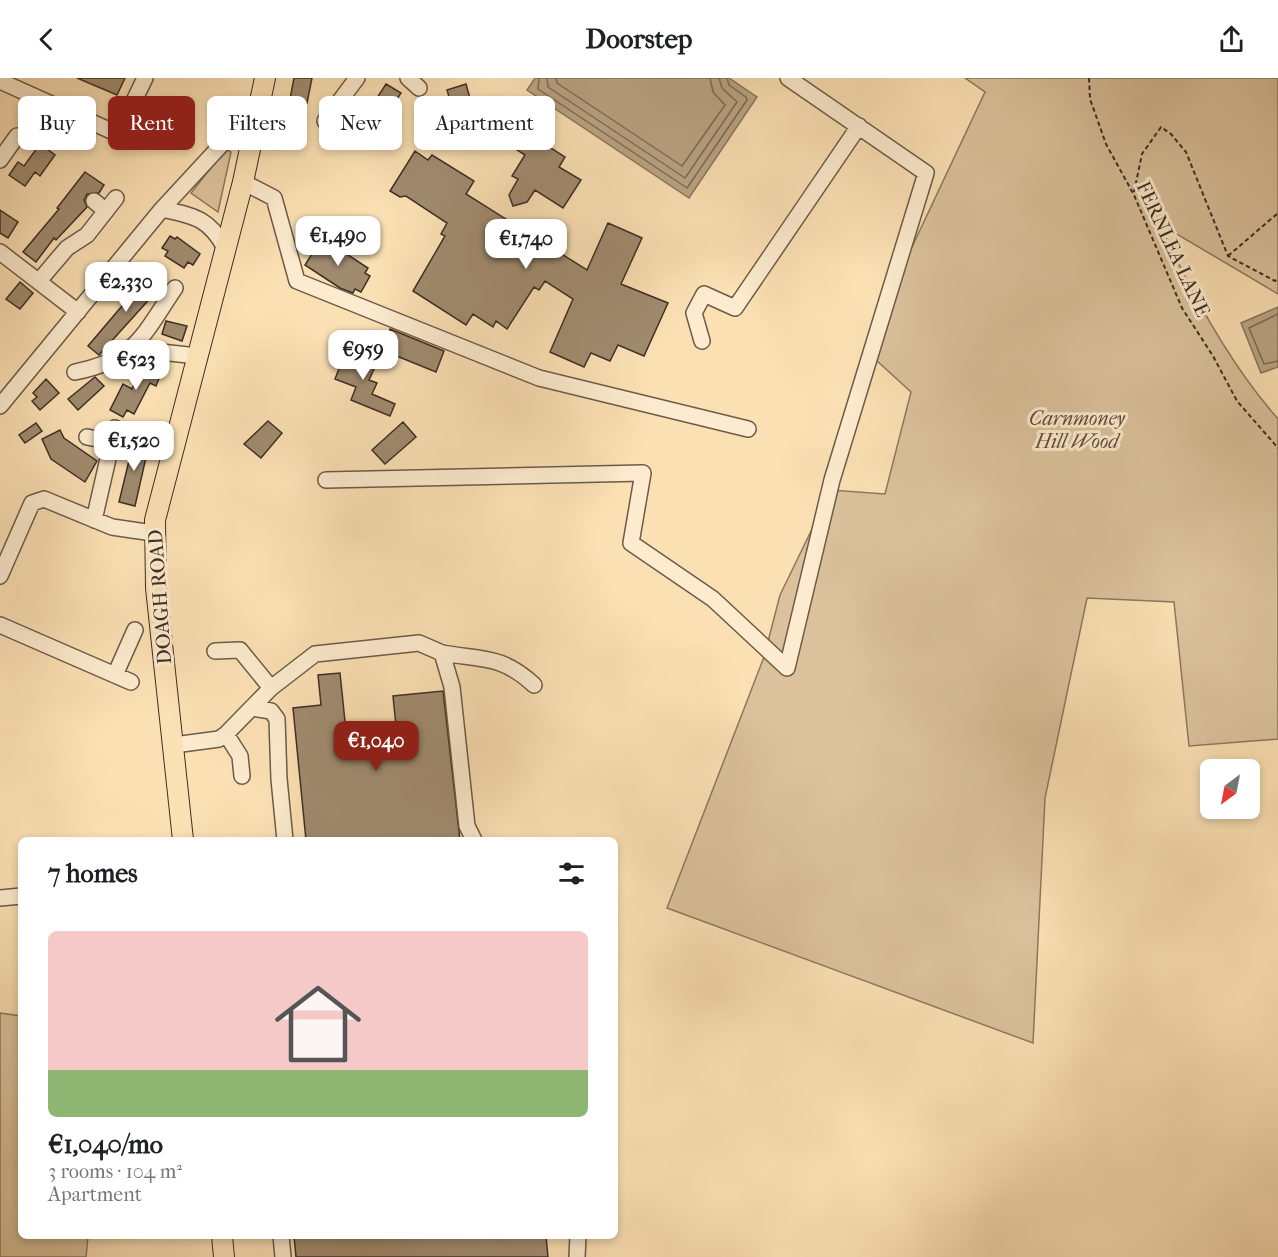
<!DOCTYPE html>
<meta charset="utf-8">
<style>
:root{--surface:#fff;--page:#f2f2f2;--text:#202124;--muted:#757577;--accent:#8f2418}
body{margin:0;font-family:"IM FELL French Canon",serif;background:var(--page);color:var(--text);height:100vh;display:flex;flex-direction:column;font-size:22px;white-space:nowrap}
*{box-sizing:border-box;margin:0}
p{font-size:20px;color:var(--muted)}
.icon{flex:none;width:33px;height:33px;fill:none;stroke:currentColor;stroke-width:2;stroke-linecap:round;stroke-linejoin:round}
.map{position:relative;flex:1;overflow:hidden}
.drawer{position:absolute;left:18px;top:759px;width:600px;height:402px;display:flex;flex-direction:column;background:var(--surface);border-radius:9px;box-shadow:0 3px 9px #0003}
.drawer>*{flex:none}
.top-card{position:absolute;left:18px;top:18px;width:600px;height:54px;display:flex;gap:12px}
.needle{width:39px;rotate:212deg}
.tools{position:absolute;left:1200px;top:681px;display:grid;gap:12px}
.tools a{display:grid;place-items:center;width:60px;height:60px;border-radius:9px;background:var(--surface);box-shadow:0 3px 9px #0003;font-size:30px}
.price{position:absolute;translate:-50% -51px;padding:0 14px;border-radius:12px;background:#fff;color:#222;font-size:20px;line-height:39px;filter:drop-shadow(0 2px 3px #0008)}
.price::after{content:'';position:absolute;left:50%;top:36px;width:18px;height:14px;margin-left:-9px;background:inherit;clip-path:polygon(0 0,100% 0,50% 100%)}
.price.active{background:var(--accent);color:#fff}
ul{padding:0;list-style:none}
li{display:grid;align-content:center;gap:12px;height:318px;padding:0 30px}
li span{display:grid;place-items:center;height:186px;border-radius:9px;color:#555}
li>.icon{margin-inline-start:auto}
span .icon{width:108px;height:108px;fill:#fffc;stroke-width:1}
li b{font-size:26px}
h2{display:flex;justify-content:space-between;align-items:center;height:72px;padding:0 30px;font-size:26px}
.pill{padding:0 21px;border-radius:9px;background:var(--surface);box-shadow:0 3px 9px #0003;font-size:21px;line-height:54px}
.pill.active{background:var(--accent);color:#fff}
header{display:flex;justify-content:space-between;align-items:center;height:78px;padding:0 30px;background:var(--surface);font-size:27px;font-weight:800}
.map>svg:first-child{display:block}
</style>
<header><svg class="icon" aria-label="back" viewBox="0 0 24 24"><path d="M15 5l-7 7 7 7"/></svg>Doorstep<svg class="icon" aria-label="share" viewBox="0 0 24 24"><path d="M12 15V3M7 8l5-5 5 5M5 13v7h14v-7"/></svg></header>
<div class="map">
<svg width="1278" height="1179" viewBox="0 0 1278 1179">
<rect width="100%" height="100%" fill="#fbe0b4"/>
<filter id="stains"><feTurbulence type="fractalNoise" baseFrequency=".00333" numOctaves="4"/><feColorMatrix values="0 0 0 0 .2 0 0 0 0 .09 0 0 0 0 .02 0 0 0 .5 -.17"/></filter>
<radialGradient id="worn" r=".72"><stop offset=".6" stop-color="#630" stop-opacity="0"/><stop offset="1" stop-color="#630" stop-opacity=".3"/></radialGradient>
<path fill="#dbc29c" stroke="#8c7860" stroke-width="1.5" d="M965,0H1278V216L1160,146C1191,215 1228,284 1278,341V661L1189,668L1174,524L1087,520L1045,720L1033,965L667,830L764,579L780,517L831,412L885,416L911,314L864,271L985,14Z
M226,71L231,74L218,134L191,115Z
M0,935L21,938V1158H88L86,1179H0Z"/>
<path fill="#baa483" stroke="#88755d" stroke-width="1.5" d="M535,0H729L757,19L689,120L527,12Z
M1278,229V289L1261,295L1241,245Z"/>
<g fill="none" stroke-linecap="round" stroke-linejoin="round">
<path stroke="#7c6a54" stroke-width="1.5" d="M539,0L538,11L687,110L747,22L746,19L729,7L727,0
M547,0L548,9L685,100L737,24L722,10L719,0
M556,0L557,5L682,88L725,27L713,14L710,0
M1278,236L1249,250L1264,286L1278,283"/>
</g>
<path fill="#a08b6f" stroke="#3d2f24" stroke-width="1.5" d="M77,0H125L117,17Z
M294,0H312L307,25L290,21Z
M386,6L401,15L387,36L373,26Z
M466,6L472,28L453,33L447,12Z
M357,30L372,39L356,65L341,55Z
M507,42L565,79L559,89L581,102L563,130L535,112L527,124L513,128L509,117L518,101L512,98L525,77L497,59Z
M40,66L55,77L40,98L35,94L25,108L9,97L18,84L24,88Z
M415,73L428,82L432,77L474,103L466,116L587,192L608,145L642,160L621,206L668,225L644,278L618,267L610,283L591,275L584,289L550,274L573,221L545,203L539,212L534,209L507,251L496,243L493,249L473,236L466,247L413,213L445,158L441,156L447,145L406,118L400,119L390,113Z
M85,94L104,107L99,115L87,116L84,122L87,129L56,162L54,160L36,184L23,174L59,131L57,130Z
M0,132L18,144L8,160L0,155Z
M170,158L175,161L177,159L200,176L193,187L188,184L184,190L165,178L168,173L162,170Z
M322,160L368,190L365,195L370,198L361,214L355,211L353,215L340,210L305,187Z
M150,195L163,206L99,277L88,268Z
M20,204L33,215L20,231L6,221Z
M166,243L187,248L182,263L162,256Z
M390,251L444,273L436,294L382,272Z
M359,269L380,278L369,302L377,305L372,316L395,326L390,338L351,322L356,309L335,301L344,278L354,282Z
M143,285L162,293L156,308L150,305L134,336L127,332L123,339L110,332L123,306L132,311Z
M95,299L104,308L78,332L68,321Z
M46,301L59,315L40,332L32,323L37,319L33,315Z
M268,343L282,355L261,380L244,366Z
M403,344L416,359L385,386L372,372Z
M36,345L42,353L25,365L19,357Z
M60,352L64,360L97,383L85,404L51,381L42,361Z
M137,360L147,362L146,365L149,366L135,428L119,424L134,362Z
M340,595L347,663L397,658L393,618L443,613L460,762H306L293,630L321,627L318,597Z
M294,1158H546L548,1179H296Z"/>
<g fill="none" stroke-linecap="round" stroke-linejoin="round">
<defs>
<path id="minor" d="M408,0L419,10
M0,3L118,56L145,0
M325,43L357,0
M0,82L17,58
M243,104L274,120L297,203L539,300L748,351
M94,123L106,133
M162,131C194,138 209,140 225,170
M0,174L78,234
M39,203L67,170L87,157L116,120
M702,263L694,235L704,216L735,230L859,48
M134,271L197,278
M75,294C136,282 143,257 175,210
M0,328L162,131L260,25
M87,359L112,364
M326,402L643,395L631,465L713,521L787,590L832,402L926,95L788,0
M94,442L115,350
M0,498L32,425L44,421L112,449L153,455
M0,547L131,604
M215,573L240,572L271,610
M442,575C482,582 502,577 534,607
M115,597L135,552
M252,630L271,633L277,641L279,701L285,762
M226,656L240,678L242,698
M174,667L219,661L226,656L271,610L315,576L419,565L442,575L452,609L467,748L474,762
M0,820L21,818
M281,1158L283,1179
M577,1179L578,1158"/>
<path id="major" d="M183,762L156,510L155,442L243,104L265,0
M222,1158L224,1179"/>
</defs>
<use href="#minor" stroke="#6c5b48" stroke-width="18"/>
<use href="#major" stroke="#3d2f24" stroke-width="22"/>
<path stroke="#3d2f24" stroke-width="2" stroke-dasharray="4.5 3" stroke-linecap="butt" d="M1089,0L1090,21L1106,66L1134,117L1182,230L1213,278L1237,323L1278,370
M1134,114L1142,76L1161,49L1171,56L1186,74L1228,178L1275,203L1278,200
M1228,178L1278,135"/>
<use href="#minor" stroke="#fcebce" stroke-width="15"/>
<use href="#major" stroke="#fbe0b4" stroke-width="20"/>
</g>
<g text-anchor="middle" dominant-baseline="central" stroke-width="6" stroke-linejoin="round" paint-order="stroke">
<g font-size="20" fill="#3d2f24" stroke="#fcebce">
<text transform="translate(1173 171) rotate(65)">FERNLEA LANE</text>
<text transform="translate(160 519) rotate(-94)">DOAGH ROAD</text>
</g>
<g font-size="20" font-style="italic" fill="#5d4c3c" stroke="#fcebce">
<text x="1077" y="340">Carnmoney<tspan x="1077" dy="23">Hill Wood</tspan></text>
</g>
</g>
<rect width="100%" height="100%" filter="url(#stains)"/>
<rect width="100%" height="100%" fill="url(#worn)"/>
</svg>
<div class="tools">
<a><svg class="needle" viewBox="-14 -14 28 28"><path d="M0-13l5 13h-10z" fill="#e53935"/><path d="M0 13l5-13h-10z" fill="#757577"/></svg></a>
</div>
<b class="price" style="left:338px;top:189px">€1,490</b>
<b class="price" style="left:526px;top:192px">€1,740</b>
<b class="price" style="left:126px;top:235px">€2,330</b>
<b class="price" style="left:363px;top:303px">€959</b>
<b class="price" style="left:136px;top:313px">€523</b>
<b class="price" style="left:134px;top:394px">€1,520</b>
<b class="price active" style="left:376px;top:694px">€1,040</b>
<div class="top-card">
<a class="pill">Buy</a>
<a class="pill active">Rent</a>
<a class="pill">Filters</a>
<a class="pill">New</a>
<a class="pill">Apartment</a>
</div>
<section class="drawer">
<h2>7 homes<svg class="icon" aria-label="filters" viewBox="0 0 24 24"><path d="M4 7h16M4 17h16"/><circle cx="9" cy="7" r="2"/><circle cx="15" cy="17" r="2"/></svg></h2>
<ul>
<li><span style="background:linear-gradient(#f6c9c9 75%,#8fb573 0)"><svg class="icon" aria-label="home" viewBox="0 0 24 24"><path d="M3 11l9-7 9 7M6 9v11h12V9"/></svg></span><div><b>€1,040/mo</b><p>3 rooms · 104 m²</p><p>Apartment</p></div></li>
</ul>
</section>
</div>
